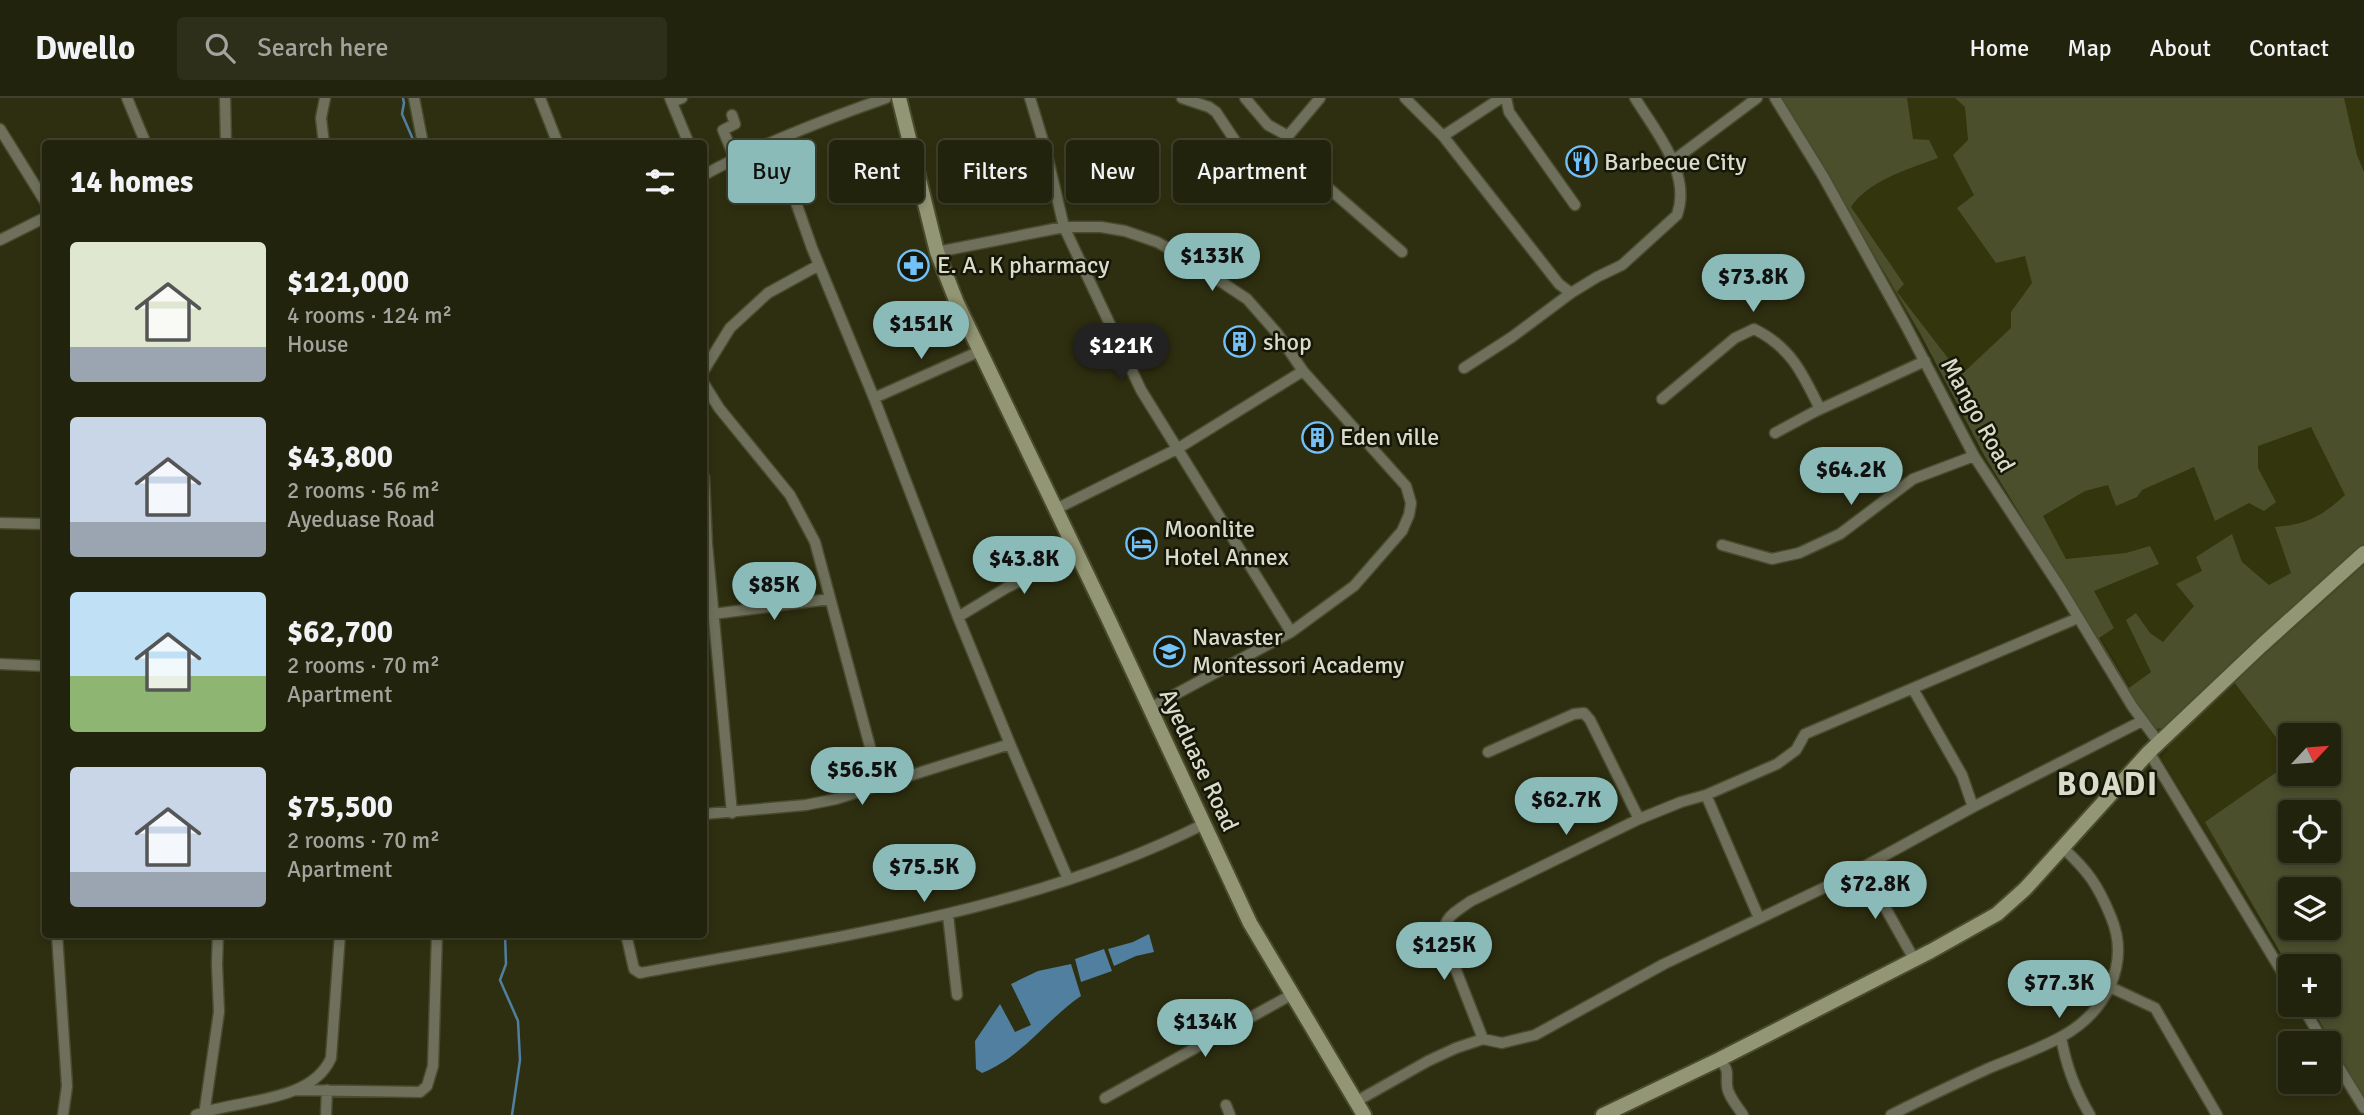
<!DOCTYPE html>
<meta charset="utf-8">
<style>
:root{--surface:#22230c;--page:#2e2f1a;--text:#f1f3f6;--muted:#a2a49d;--line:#3f402d;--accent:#8bbbb9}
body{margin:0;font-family:Signika,sans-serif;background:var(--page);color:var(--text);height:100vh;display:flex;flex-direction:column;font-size:26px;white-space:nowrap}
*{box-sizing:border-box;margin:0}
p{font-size:23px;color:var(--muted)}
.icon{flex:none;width:38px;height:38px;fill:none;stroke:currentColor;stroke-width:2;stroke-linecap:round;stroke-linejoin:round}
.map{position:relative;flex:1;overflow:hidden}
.side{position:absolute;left:42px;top:42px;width:665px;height:798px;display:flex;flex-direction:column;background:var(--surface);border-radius:7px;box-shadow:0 4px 10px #0003,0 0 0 2px var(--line)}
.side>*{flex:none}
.guide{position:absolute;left:728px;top:42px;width:665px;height:63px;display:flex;gap:14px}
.needle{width:46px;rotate:64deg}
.buttons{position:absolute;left:2278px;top:625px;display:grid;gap:14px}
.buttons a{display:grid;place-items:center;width:63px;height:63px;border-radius:7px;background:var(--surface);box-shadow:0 4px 10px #0003,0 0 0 2px var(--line);font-size:35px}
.price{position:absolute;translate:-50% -60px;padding:0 16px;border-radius:24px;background:var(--accent);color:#111;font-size:23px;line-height:46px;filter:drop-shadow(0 2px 4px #0008)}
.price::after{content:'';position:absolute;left:50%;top:42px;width:21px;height:16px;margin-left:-10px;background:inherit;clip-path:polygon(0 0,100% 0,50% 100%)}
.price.selected{background:#222;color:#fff}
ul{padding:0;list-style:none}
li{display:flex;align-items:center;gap:21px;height:175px;padding:0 28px}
li span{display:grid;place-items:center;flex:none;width:196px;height:140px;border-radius:7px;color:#555}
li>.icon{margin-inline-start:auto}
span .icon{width:84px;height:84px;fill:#fffc;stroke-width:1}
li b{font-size:30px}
h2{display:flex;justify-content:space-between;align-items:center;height:84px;padding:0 28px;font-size:30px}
.tag{padding:0 24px;border-radius:7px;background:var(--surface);box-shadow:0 4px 10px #0003,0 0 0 2px var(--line);font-size:24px;line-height:63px}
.tag.selected{background:var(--accent);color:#111}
header{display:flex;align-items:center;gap:42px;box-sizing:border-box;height:98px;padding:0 35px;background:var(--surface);border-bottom:2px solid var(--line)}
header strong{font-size:33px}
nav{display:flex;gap:38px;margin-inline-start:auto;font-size:24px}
.search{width:490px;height:63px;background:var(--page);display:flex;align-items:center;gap:18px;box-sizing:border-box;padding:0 24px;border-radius:7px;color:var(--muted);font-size:26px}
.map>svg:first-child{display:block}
</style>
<header>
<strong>Dwello</strong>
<div class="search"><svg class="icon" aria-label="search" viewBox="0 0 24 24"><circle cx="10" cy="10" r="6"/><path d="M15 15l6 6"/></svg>Search here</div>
<nav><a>Home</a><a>Map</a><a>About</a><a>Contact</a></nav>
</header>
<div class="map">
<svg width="2364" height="1017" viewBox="0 0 2364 1017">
<rect width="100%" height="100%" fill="#2e2f10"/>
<path fill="#33350d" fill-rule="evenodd" d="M1778,0H2364V990L2329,906V868H2291V871L2161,660L2168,652ZM2291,637H2329V676H2291ZM2291,714H2329V752H2291ZM2291,791H2329V830H2291Z"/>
<path fill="#4c4f2c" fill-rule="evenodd" d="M1782,0H1907L1913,41L1929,42L1938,60C1909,71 1869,82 1851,109L1904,186L1897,194L1961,277L2011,230V214L2032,185L2025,158L1996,165L1957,110L1974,97L1953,57L1968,42L1965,9L1955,0H2344L2357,57L2364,74V448L2167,629L2157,631L2148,624L1985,359L1920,235ZM2311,329L2345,397C2322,418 2306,427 2275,429L2291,475L2269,487L2242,464L2232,436L2196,459L2202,473L2176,486L2194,508L2163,544L2150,535L2136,515L2126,522L2151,574L2129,590L2099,540L2114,530L2094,493L2159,466L2150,448L2126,455L2066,461L2043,418L2085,393L2108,387L2116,408L2137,399L2142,392L2194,369L2215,423L2249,405L2264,413L2276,404L2258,370V348Z
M2364,467V999L2310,907L2329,906V868H2291V873L2205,724L2291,664V676H2329V637H2291V659L2234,584ZM2291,714H2329V752H2291ZM2291,791H2329V830H2291Z"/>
<path fill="#517f9f" d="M1149,836L1154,854L1136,858L1114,868L1108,851L1133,844Z
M1104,851L1112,873L1081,884L1075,861Z
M1071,866L1081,898C1046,922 1022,959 982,975L976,971L975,943L1000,906L1015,934L1031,927L1011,886L1038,873Z"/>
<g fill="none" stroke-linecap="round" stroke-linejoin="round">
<path stroke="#517f9f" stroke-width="2.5" d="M403,0L404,5L402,16L415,46
M505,836L506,866L500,882L518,923L520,962L512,1017"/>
<defs>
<path id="street" d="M127,0L146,46
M225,0L226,46
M414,0L423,46
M540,0L558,46
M670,0L689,46
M1030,0L1046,53L1064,129L1141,292L1291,534
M1182,0L1209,9L1216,14L1242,53L1249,60L1259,63L1286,43
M1245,0L1268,27L1288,38
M1320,0L1288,38L1285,45L1287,54L1402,154
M1405,0L1443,38L1559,186L1571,195
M1506,0L1509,14L1575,107
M1775,0L1823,78L1905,226L1974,358L2061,491L2132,608L2159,645
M672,4L682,0
M732,17L735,26L723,32L735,61
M0,31L46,105
M1443,38L1501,0
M775,45L812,150L874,300L958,519L1010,646L1068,781
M324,46L321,20L325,0
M1674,62L1757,0
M704,77C758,47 826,21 886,0
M0,142L46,119
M937,154L1064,129H1101L1125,133L1157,144L1184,159L1247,201L1277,235L1303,273L1406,388L1411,405L1409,417L1402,433L1354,488L1291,534L1150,610
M1464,270L1512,239L1571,195L1597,179L1622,167L1677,117C1692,75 1655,33 1635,0
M704,272L730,230L768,195L819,167
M704,286L719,310L790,397L815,444L880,686
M874,300L980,253
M1662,301L1735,240L1754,231C1791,249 1803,276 1820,311
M1775,335L1814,314L1925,263
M704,379L707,446L732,715
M1056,411L1177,351L1303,273
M0,425L46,426
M1722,447L1772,461L1799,455L1840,436L1913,381L1974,358
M713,516L830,501
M958,519L1006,490L1077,454
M0,566L46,568
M1913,591L1962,677L1973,709
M1488,654L1574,616L1584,615L1590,622L1639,721
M2149,654L2291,889
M1706,697L1759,820
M704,716L806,707L836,701L1010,646
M1863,770L1914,861
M948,817L957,897
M57,836L67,988L63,1017
M626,836L634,871L640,875C831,839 1028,815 1204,726
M2110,889L2155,910L2217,1017
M2301,906L2324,945
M2061,939C2066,968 2075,992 2090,1017
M1483,941L1447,849C1440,821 1449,818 1471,803L1639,721L1681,704L1706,697L1777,666L1796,652L1805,636L2078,520
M2329,953L2364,1010
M1720,961C1730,976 1726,972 1727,987C1727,997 1738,1009 1743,1017
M295,992L420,994L427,988L433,968L437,836
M1105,1000L1291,897
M1357,1003L1428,963L1456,950L1483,941L1502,945L1535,937L1664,866L1836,784L1973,709L2142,623
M1226,1007L1230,1017
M196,1017C236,1001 311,1006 331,960L340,836
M204,1017L219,914L217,866L218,836
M326,1017L327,992
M1891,1017C1922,1001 1955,986 1987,971C2011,961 2037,952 2061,939C2105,915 2131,867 2111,819C2098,787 2088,773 2063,750"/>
<path id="secondary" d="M899,0L937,154L957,205L1108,520L1250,825L1364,1017
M1603,1017L1720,961L1931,853L1997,816L2025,791L2149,654L2262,547L2364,455"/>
</defs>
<use href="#street" stroke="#4a4b2e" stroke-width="13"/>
<use href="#secondary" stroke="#4a4b2e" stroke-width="18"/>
<use href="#street" stroke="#6e705b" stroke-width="10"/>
<use href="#secondary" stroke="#939674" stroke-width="14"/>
</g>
<defs>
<symbol id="restaurant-ring" viewBox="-11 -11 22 22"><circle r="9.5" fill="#161609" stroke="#73c1f6" stroke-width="1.5"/><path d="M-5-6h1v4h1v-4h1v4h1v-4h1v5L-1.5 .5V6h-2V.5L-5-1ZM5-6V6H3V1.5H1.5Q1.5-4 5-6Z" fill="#73c1f6"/></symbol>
<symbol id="pharmacy-ring" viewBox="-11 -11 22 22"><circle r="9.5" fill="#161609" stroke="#73c1f6" stroke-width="1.5"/><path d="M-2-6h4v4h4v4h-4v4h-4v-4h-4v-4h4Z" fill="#73c1f6"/></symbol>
<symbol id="building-ring" viewBox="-11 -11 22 22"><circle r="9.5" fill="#161609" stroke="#73c1f6" stroke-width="1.5"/><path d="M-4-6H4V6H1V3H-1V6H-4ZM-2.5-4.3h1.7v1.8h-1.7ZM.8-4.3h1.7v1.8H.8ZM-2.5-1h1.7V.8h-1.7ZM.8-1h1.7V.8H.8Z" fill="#73c1f6"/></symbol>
<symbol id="hotel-ring" viewBox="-11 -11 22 22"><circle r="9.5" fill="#161609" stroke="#73c1f6" stroke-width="1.5"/><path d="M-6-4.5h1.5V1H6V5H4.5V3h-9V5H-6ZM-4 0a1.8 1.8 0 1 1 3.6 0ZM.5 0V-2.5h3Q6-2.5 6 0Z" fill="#73c1f6"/></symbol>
<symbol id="school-ring" viewBox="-11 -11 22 22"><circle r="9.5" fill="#161609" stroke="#73c1f6" stroke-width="1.5"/><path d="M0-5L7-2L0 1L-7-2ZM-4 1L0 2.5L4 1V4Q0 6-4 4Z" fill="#73c1f6"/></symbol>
</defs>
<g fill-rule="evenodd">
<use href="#restaurant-ring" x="1564" y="46" width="35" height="35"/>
<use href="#pharmacy-ring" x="896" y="150" width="35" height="35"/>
<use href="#building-ring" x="1222" y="226" width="35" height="35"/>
<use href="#building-ring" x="1300" y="322" width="35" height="35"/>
<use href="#hotel-ring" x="1124" y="428" width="35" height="35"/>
<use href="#school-ring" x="1152" y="536" width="35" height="35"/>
</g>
<g text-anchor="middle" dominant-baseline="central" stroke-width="5" stroke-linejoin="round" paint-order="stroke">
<g font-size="24" fill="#dadcca" stroke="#161609" text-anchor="start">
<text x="1604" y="64">Barbecue City</text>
<text x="937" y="167">E. A. K pharmacy</text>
<text x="1263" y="244">shop</text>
<text x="1340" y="339">Eden ville</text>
<text x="1164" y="431">Moonlite<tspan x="1164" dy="28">Hotel Annex</tspan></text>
<text x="1192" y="539">Navaster<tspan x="1192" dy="28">Montessori Academy</tspan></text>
</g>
<g font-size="24" fill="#dadcca" stroke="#161609">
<text transform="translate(1978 317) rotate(61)">Mango Road</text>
<text transform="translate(1199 662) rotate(65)">Ayeduase Road</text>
</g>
<g font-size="32" font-weight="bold" letter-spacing="2" fill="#dadcca" stroke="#161609">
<text x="2108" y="686">BOADI</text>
</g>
</g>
</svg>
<div class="buttons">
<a><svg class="needle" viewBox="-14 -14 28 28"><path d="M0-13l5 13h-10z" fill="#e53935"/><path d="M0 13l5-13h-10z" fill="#a2a49d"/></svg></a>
<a><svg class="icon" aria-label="locate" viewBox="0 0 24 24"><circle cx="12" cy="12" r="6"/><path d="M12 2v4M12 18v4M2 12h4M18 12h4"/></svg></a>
<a><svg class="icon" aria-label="layers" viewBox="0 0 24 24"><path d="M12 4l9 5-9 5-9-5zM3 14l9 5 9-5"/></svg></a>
<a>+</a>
<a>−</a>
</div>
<b class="price" style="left:1212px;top:195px">$133K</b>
<b class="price" style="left:1753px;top:216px">$73.8K</b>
<b class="price" style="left:921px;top:263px">$151K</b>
<b class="price selected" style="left:1121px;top:285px">$121K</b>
<b class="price" style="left:1851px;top:409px">$64.2K</b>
<b class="price" style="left:1024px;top:498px">$43.8K</b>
<b class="price" style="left:774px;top:524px">$85K</b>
<b class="price" style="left:862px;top:709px">$56.5K</b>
<b class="price" style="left:1566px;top:739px">$62.7K</b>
<b class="price" style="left:924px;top:806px">$75.5K</b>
<b class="price" style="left:1875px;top:823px">$72.8K</b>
<b class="price" style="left:1444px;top:884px">$125K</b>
<b class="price" style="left:2059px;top:922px">$77.3K</b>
<b class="price" style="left:1205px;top:961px">$134K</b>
<div class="guide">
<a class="tag selected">Buy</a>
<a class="tag">Rent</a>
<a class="tag">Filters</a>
<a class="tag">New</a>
<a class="tag">Apartment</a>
</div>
<section class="side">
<h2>14 homes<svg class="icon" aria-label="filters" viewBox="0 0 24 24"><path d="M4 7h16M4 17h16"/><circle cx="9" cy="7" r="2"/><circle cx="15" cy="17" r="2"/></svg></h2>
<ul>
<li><span style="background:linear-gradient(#dfe7d0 75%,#9aa5b1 0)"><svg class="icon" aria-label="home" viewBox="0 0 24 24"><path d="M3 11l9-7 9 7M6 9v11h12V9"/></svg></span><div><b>$121,000</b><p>4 rooms · 124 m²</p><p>House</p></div></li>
<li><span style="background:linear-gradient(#c9d6e8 75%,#9aa5b1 0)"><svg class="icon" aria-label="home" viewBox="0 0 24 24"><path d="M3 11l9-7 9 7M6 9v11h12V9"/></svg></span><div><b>$43,800</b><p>2 rooms · 56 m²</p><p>Ayeduase Road</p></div></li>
<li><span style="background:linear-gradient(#bfe0f5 60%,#8fb573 0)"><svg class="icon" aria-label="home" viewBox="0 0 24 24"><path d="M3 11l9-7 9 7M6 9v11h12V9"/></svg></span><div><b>$62,700</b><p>2 rooms · 70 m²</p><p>Apartment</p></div></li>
<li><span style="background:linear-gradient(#c9d6e8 75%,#9aa5b1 0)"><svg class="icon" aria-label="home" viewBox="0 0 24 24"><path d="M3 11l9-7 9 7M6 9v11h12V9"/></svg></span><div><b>$75,500</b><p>2 rooms · 70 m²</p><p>Apartment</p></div></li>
</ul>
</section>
</div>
